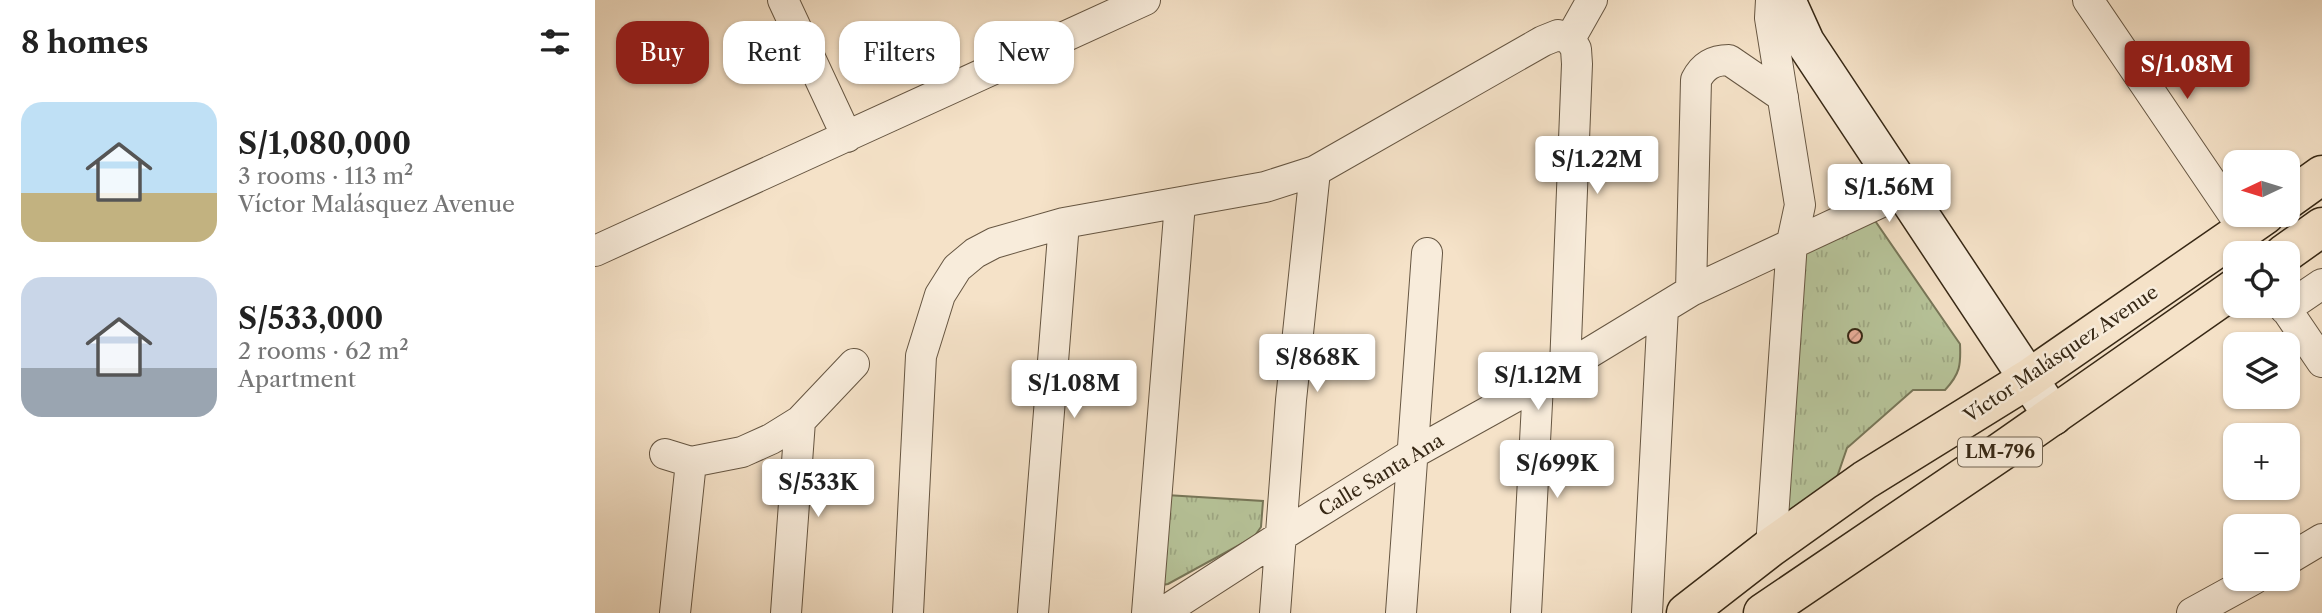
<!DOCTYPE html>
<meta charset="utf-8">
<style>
:root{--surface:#fff;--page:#f6f6f6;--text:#222;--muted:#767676;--accent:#8f2418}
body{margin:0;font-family:"Libre Caslon Text",serif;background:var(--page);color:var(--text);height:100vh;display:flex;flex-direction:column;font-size:26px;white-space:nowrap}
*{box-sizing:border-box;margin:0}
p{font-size:23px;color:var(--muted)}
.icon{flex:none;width:38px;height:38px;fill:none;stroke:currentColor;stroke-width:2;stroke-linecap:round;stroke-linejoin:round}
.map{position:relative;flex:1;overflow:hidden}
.details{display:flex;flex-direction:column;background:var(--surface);width:595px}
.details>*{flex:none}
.hud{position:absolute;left:21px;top:21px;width:665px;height:63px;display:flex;gap:14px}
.needle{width:46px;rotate:266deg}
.tools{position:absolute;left:1628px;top:150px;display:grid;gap:14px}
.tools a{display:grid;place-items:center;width:77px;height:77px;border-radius:14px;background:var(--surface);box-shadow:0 2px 5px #0004;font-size:35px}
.price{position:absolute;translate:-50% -60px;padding:0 16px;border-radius:7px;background:#fff;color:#222;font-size:23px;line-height:46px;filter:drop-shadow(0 2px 4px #0008)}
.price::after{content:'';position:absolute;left:50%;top:42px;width:21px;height:16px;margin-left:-10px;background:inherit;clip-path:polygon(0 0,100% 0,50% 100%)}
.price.active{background:var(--accent);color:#fff}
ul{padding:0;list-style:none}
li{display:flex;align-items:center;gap:21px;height:175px;padding:0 21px}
li span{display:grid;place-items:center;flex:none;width:196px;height:140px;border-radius:21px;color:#555}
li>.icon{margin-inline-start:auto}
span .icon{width:84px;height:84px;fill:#fffc;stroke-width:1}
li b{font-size:30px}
h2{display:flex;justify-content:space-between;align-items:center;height:84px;padding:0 21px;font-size:30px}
.tag{padding:0 24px;border-radius:21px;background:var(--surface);box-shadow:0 2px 5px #0004;font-size:24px;line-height:63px}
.tag.active{background:var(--accent);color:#fff}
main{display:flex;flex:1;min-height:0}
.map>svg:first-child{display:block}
</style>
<main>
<section class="details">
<h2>8 homes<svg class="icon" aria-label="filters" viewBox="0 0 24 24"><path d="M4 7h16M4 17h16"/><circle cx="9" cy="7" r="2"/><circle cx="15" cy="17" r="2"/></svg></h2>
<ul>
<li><span style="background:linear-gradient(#bfe0f5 65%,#c2b280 0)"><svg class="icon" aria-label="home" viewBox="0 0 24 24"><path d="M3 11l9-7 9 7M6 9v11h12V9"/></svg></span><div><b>S/1,080,000</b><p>3 rooms · 113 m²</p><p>Víctor Malásquez Avenue</p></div></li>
<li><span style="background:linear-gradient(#c9d6e8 65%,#9aa5b1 0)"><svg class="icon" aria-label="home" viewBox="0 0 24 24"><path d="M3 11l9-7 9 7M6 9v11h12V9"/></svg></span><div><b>S/533,000</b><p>2 rooms · 62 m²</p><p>Apartment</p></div></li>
</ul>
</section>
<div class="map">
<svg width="1727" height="613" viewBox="0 0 1727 613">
<defs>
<pattern id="park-tufts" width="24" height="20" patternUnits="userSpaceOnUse" patternTransform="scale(1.75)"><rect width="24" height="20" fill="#b7c49a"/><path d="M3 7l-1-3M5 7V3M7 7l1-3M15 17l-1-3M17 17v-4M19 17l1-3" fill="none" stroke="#9ea884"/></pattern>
<pattern id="building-hatch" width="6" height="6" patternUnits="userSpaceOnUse" patternTransform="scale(1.75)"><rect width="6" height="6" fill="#e9ad99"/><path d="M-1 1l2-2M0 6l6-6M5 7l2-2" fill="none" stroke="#be8d7c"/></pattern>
</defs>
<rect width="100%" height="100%" fill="#f5e2c8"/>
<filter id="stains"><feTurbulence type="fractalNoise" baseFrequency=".00286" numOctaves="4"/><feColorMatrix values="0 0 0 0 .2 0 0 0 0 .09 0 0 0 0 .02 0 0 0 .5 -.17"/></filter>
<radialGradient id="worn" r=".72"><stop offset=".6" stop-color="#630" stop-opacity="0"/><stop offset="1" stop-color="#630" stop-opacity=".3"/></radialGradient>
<path fill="url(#park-tufts)" stroke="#777658" stroke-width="2" d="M1274,212L1365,344C1366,365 1365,374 1350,390H1318L1252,448L1241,480L1189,516L1202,253Z
M571,495L668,501L666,527L659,537L573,584L567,585Z"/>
<path fill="url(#building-hatch)" stroke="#372815" stroke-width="2" d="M1253 336a7 7 0 1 1 14 0a7 7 0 1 1-14 0Z"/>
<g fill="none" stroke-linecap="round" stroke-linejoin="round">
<defs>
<path id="minor" d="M188,0L252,137
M1176,0L1175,18L1205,205L1197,242L1176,547
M1493,0L1649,230
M975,39L997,0
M0,251L550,0
M1096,291L1101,80C1108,66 1118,60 1134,60L1188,97
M1689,306L1727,362
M1690,309L1727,284
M70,454L96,462L147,452L176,439L205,421L259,364
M1692,560L1727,539
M80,613L96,462
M191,613L205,421
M313,613L326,356L345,295L362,268L380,253L399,243L469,223L670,187L720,171L948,41L963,35L975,39L981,49L982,64L970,367
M438,613L469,223
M552,613L585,203
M567,613L686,536L817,454L943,384L1096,291L1308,192
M680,613L696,400L720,171
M806,613L832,253
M931,613L943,384
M1052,613L1068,308
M1597,613L1659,579"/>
<path id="secondary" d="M1191,0L1210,42L1458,416"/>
<path id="primary" d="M1692,200L1727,175
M1689,254L1727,227
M1091,613L1176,547L1270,480L1433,379L1670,215
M1168,613L1407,451L1640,288"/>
</defs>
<use href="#minor" stroke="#665642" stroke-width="32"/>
<use href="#secondary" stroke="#372815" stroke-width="41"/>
<use href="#primary" stroke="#372815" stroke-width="41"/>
<use href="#minor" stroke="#f8ecdb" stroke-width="30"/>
<use href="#secondary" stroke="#f8ecdb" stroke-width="38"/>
<use href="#primary" stroke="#f5e2c8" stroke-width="38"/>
</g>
<g text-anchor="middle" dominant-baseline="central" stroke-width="5" stroke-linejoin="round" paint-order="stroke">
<rect fill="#f8ecdb" stroke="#716350" stroke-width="2" x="1363" y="437.5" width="84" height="29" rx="5"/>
<g font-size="18" font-weight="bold" fill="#372815">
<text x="1405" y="452">LM-796</text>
</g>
<g font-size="19" fill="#372815" stroke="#f8ecdb">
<text transform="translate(1466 354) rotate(-34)">Víctor Malásquez Avenue</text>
<text transform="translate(786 475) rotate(-31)">Calle Santa Ana</text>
</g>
</g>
<rect width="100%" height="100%" filter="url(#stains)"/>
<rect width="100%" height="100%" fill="url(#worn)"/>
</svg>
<div class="tools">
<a><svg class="needle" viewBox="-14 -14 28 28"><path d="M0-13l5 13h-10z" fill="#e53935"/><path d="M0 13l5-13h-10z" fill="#767676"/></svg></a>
<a><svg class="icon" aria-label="locate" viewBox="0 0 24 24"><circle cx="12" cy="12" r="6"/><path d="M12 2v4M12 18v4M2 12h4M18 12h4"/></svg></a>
<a><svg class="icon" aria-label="layers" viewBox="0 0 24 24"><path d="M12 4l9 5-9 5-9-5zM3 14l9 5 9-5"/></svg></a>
<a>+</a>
<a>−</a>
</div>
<b class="price active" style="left:1592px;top:101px">S/1.08M</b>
<b class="price" style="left:1002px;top:196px">S/1.22M</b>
<b class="price" style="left:1294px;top:224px">S/1.56M</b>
<b class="price" style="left:722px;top:394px">S/868K</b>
<b class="price" style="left:943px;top:412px">S/1.12M</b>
<b class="price" style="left:479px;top:420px">S/1.08M</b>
<b class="price" style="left:962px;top:500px">S/699K</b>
<b class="price" style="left:223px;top:519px">S/533K</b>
<div class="hud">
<a class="tag active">Buy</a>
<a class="tag">Rent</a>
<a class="tag">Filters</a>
<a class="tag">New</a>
</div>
</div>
</main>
